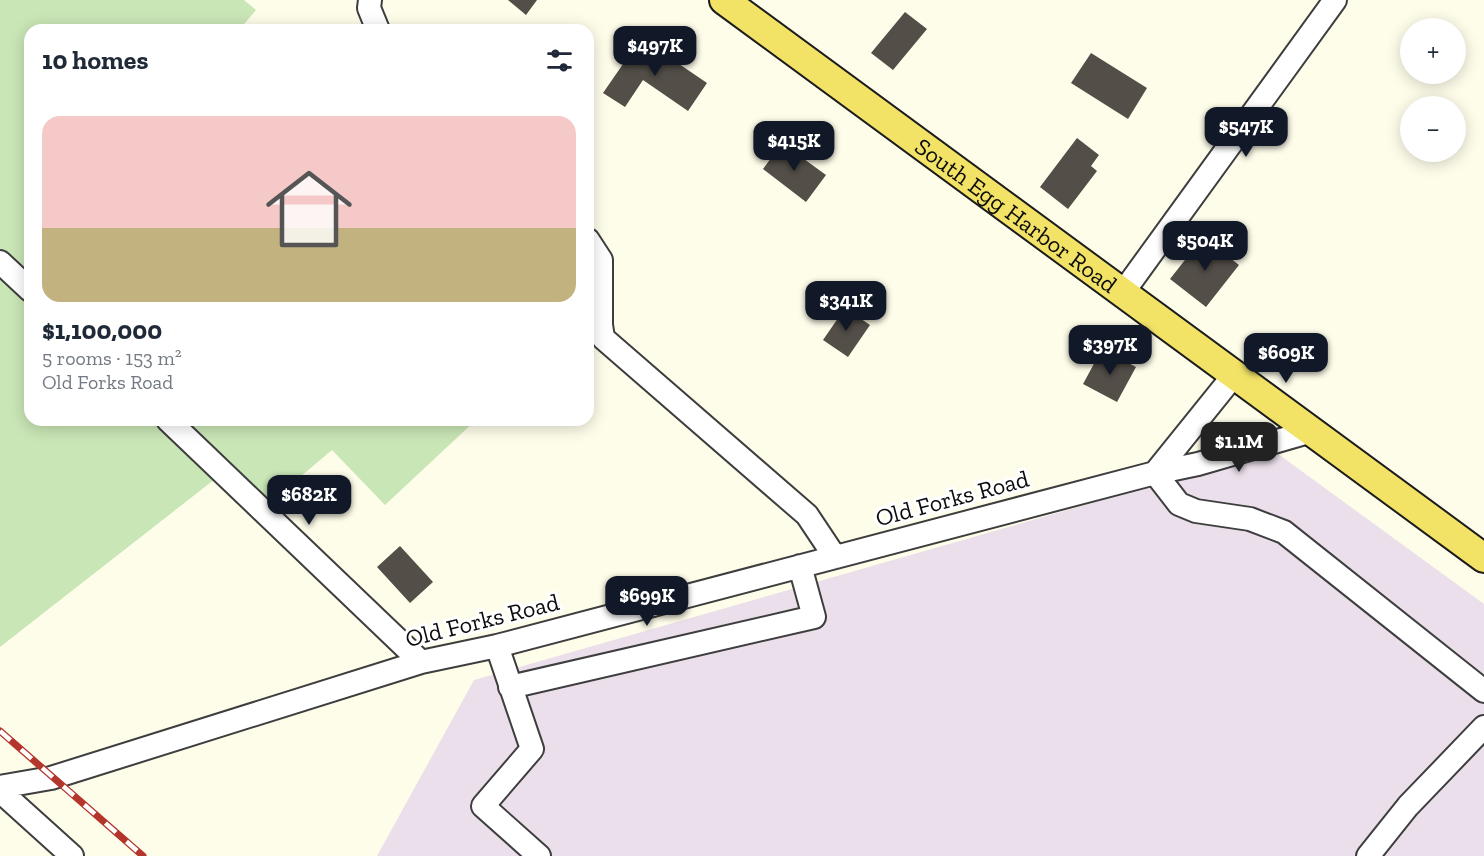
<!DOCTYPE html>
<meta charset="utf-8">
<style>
:root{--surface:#fff;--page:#f6f6f7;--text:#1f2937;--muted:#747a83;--accent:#111827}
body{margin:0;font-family:"Zilla Slab",serif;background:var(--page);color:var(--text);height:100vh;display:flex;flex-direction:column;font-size:22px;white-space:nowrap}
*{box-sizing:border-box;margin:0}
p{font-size:20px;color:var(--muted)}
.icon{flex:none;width:33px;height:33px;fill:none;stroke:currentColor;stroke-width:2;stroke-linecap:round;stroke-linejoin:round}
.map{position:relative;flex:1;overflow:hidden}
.panel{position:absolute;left:24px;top:24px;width:570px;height:402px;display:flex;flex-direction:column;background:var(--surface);border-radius:18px;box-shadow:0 3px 15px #0003}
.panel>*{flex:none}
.tools{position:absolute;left:1400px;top:18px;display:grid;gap:12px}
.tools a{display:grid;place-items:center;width:66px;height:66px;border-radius:50%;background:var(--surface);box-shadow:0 3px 15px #0003;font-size:30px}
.price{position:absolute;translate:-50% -51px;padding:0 14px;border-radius:12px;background:var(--accent);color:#fff;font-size:20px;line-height:39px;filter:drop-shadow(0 2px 3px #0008)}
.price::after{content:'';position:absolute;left:50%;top:36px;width:18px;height:14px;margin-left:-9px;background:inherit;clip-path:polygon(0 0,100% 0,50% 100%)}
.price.on{background:#222;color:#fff}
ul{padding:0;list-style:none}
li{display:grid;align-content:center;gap:12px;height:318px;padding:0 18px}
li span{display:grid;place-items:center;height:186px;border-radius:18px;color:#555}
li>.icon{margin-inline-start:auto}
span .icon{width:108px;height:108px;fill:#fffc;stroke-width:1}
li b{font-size:26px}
h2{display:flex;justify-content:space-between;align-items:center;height:72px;padding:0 18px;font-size:26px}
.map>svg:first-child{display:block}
</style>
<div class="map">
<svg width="1484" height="856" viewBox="0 0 1484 856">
<rect width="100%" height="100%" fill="#fefdea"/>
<path fill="#eadfea" d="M1274,451L1484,604V856H377L474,680Z"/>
<path fill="#c9e6b6" d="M0,0H244L256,10L239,30H30V263L20,275L30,284V420H476L385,505L332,450L262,509L224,472L0,647Z"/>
<path fill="#534e48" d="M508,0H537L526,15Z
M905,12L927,29L893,70L871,53Z
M641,38L707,83L688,111L643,80L625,107L603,93Z
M1091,53L1147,88L1128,119L1071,83Z
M1077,138L1099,155L1091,166L1097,171L1068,209L1040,187Z
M782,143L826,175L806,202L763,169Z
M1203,237L1239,265L1206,307L1170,279Z
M845,308L870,325L848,357L823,340Z
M1102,349L1136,367L1117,402L1083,384Z
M400,546L433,582L410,603L377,567Z"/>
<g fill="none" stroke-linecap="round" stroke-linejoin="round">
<defs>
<path id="minor" d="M370,0L369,8L378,30
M588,240L601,260V325L603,338L807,515L835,557
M0,262L30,290
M1124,291L1335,0
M168,420L421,662
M1312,431L1198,464L1155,473L1179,504L1196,511L1250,519L1284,532L1484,691
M497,646L532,749L483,806L539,856
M510,687L814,617L800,566
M0,787L51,778L421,662L497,646L1155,473L1234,375
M0,791L72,856
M1368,856L1408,806L1484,727"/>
<g id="major">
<path id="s1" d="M724,0L1484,558"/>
</g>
</defs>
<use href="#minor" stroke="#3e3e3e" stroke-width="26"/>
<use href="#major" stroke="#1c1c1c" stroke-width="32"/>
<use href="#minor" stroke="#fff" stroke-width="22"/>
<use href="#major" stroke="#f2e266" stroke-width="28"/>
<defs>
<path id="rail" d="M0,731L143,856"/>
</defs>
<use href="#rail" stroke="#b4352b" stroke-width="7"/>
<use href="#rail" stroke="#fff" stroke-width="4.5" stroke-dasharray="14" stroke-linecap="butt"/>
</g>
<g text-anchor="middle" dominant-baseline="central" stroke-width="6" stroke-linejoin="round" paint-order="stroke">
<g font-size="24" fill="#0b0b0b" stroke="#fff">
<text stroke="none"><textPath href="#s1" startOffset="363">South Egg Harbor Road</textPath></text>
<text transform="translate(952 498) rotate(-15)">Old Forks Road</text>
<text transform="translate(482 620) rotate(-14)">Old Forks Road</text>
</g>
</g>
</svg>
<div class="tools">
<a>+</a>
<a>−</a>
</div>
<b class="price" style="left:655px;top:77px">$497K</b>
<b class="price" style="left:1246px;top:158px">$547K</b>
<b class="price" style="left:794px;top:172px">$415K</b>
<b class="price" style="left:1205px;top:272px">$504K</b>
<b class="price" style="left:846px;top:332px">$341K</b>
<b class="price" style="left:1110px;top:376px">$397K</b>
<b class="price" style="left:1286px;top:384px">$609K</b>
<b class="price on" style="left:1239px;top:473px">$1.1M</b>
<b class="price" style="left:309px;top:526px">$682K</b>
<b class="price" style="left:647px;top:627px">$699K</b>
<section class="panel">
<h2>10 homes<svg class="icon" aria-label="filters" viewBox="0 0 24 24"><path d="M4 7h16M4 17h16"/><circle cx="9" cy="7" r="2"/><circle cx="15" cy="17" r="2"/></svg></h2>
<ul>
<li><span style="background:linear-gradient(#f6c9c9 60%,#c2b280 0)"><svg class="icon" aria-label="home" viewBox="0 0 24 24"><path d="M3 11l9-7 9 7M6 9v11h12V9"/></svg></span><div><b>$1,100,000</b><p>5 rooms · 153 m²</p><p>Old Forks Road</p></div></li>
</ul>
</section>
</div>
